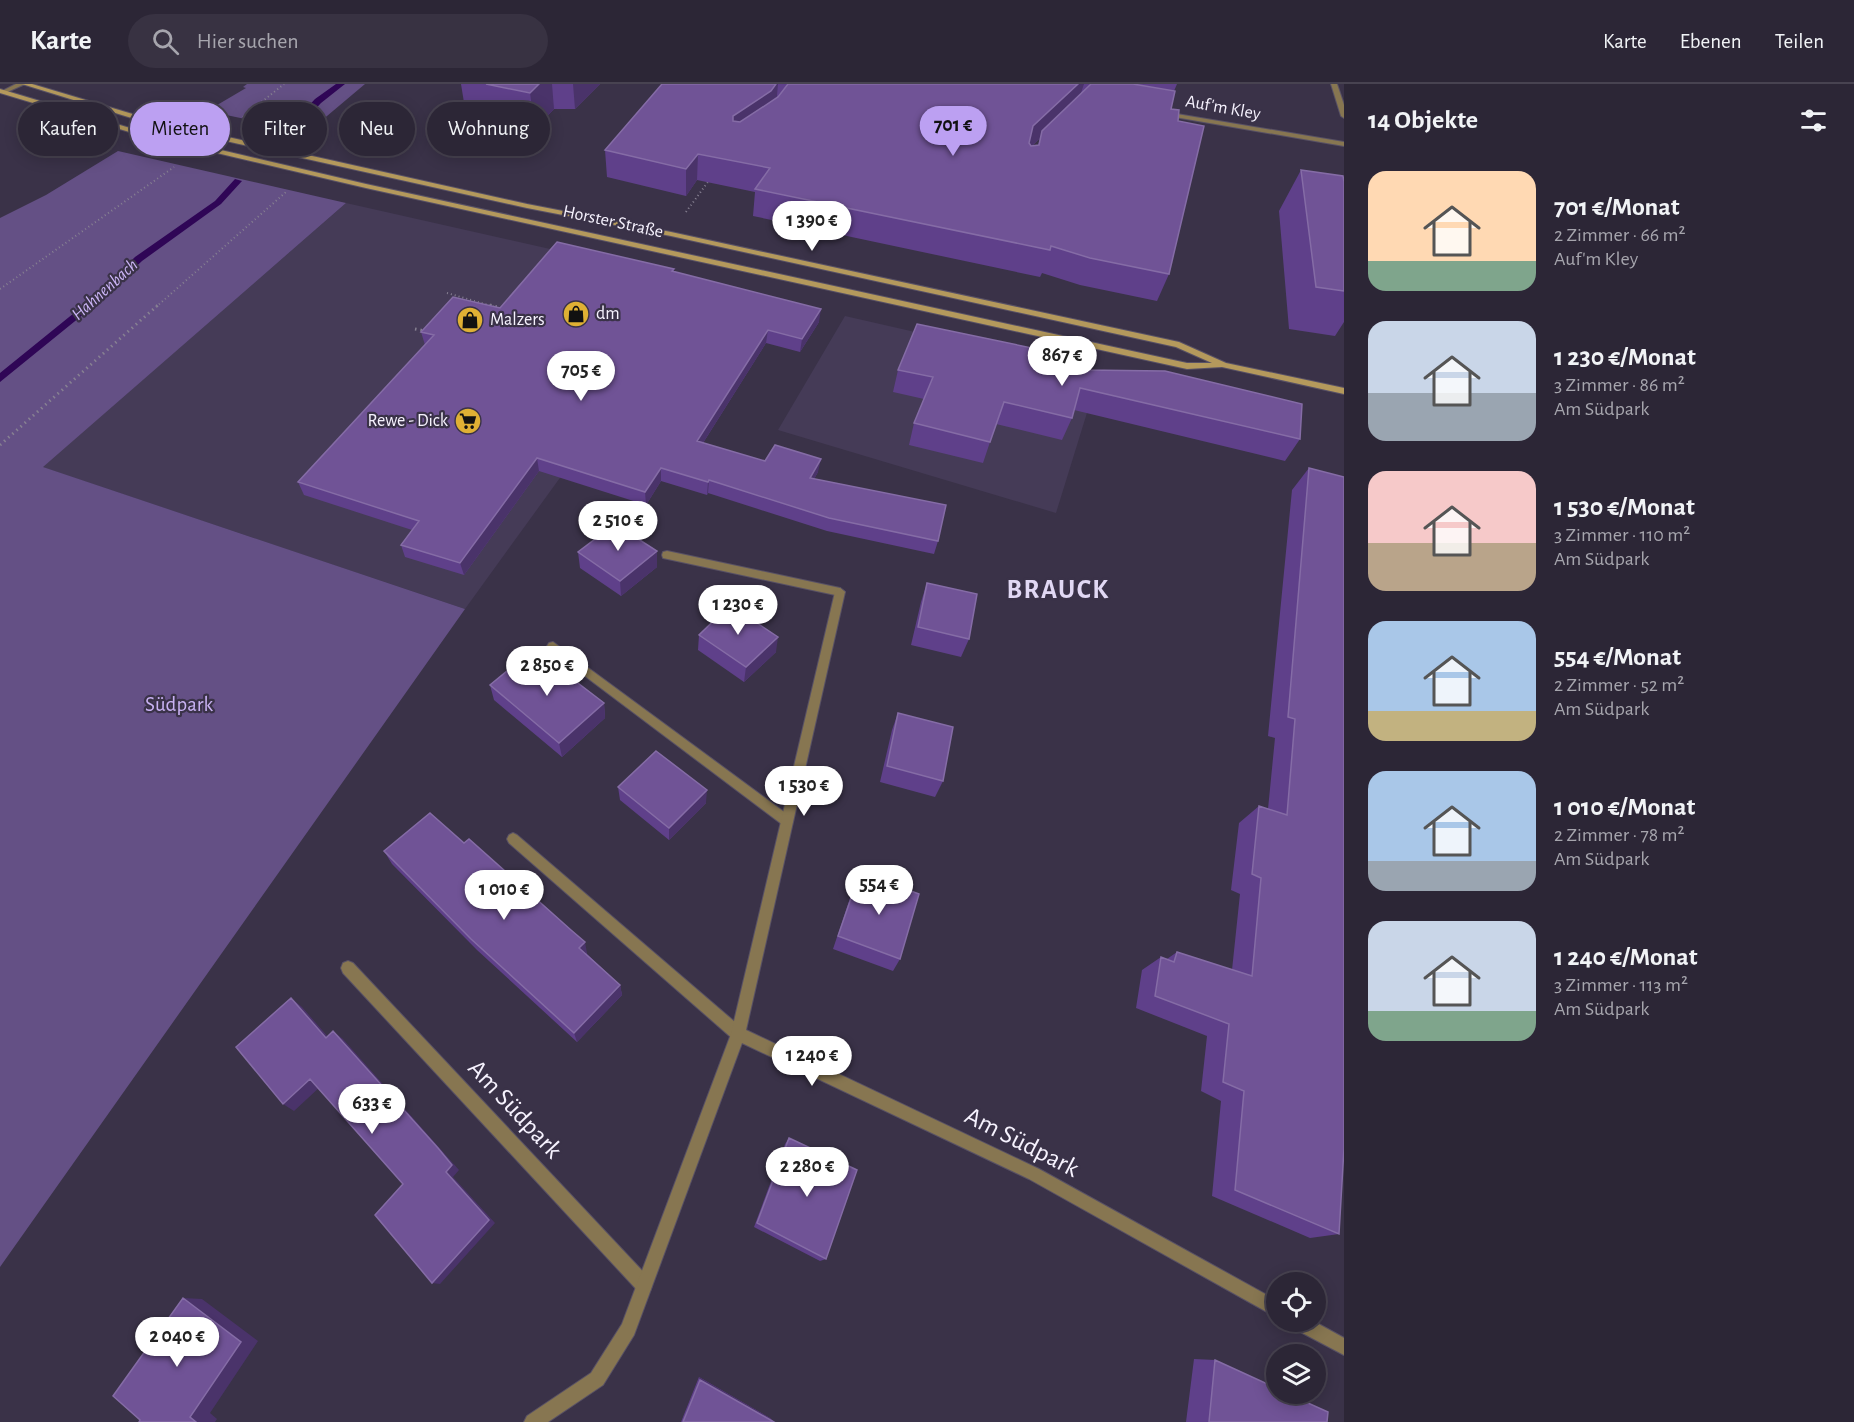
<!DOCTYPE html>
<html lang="de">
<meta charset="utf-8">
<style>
:root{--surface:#2c2636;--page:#383242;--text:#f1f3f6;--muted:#a6a5ad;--line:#484351;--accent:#bca0f2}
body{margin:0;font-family:"Alegreya Sans",sans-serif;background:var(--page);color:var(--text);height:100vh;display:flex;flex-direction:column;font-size:22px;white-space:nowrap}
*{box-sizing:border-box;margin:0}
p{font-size:20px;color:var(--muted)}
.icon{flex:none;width:33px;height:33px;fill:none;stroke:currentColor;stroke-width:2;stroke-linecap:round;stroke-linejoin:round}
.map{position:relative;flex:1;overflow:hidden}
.sheet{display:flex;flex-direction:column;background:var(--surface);width:510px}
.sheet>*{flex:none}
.guide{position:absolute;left:18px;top:18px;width:570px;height:54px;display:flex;gap:12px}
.controls{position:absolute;left:1266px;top:1188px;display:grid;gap:12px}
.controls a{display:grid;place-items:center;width:60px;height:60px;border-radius:50%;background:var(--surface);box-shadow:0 3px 15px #0003,0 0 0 2px var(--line);font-size:30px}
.price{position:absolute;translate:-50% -51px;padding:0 14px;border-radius:21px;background:#fff;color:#222;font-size:20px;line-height:39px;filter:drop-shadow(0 2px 3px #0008)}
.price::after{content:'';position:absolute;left:50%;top:36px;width:18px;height:14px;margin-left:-9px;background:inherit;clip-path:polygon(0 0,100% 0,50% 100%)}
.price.current{background:var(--accent);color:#111}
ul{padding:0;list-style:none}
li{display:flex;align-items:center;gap:18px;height:150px;padding:0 24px}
li span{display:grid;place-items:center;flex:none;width:168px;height:120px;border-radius:18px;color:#555}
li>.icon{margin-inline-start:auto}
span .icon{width:72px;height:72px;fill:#fffc;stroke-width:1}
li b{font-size:26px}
h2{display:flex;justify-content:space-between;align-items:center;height:72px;padding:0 24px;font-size:26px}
.tag{padding:0 21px;border-radius:27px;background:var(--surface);box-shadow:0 3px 15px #0003,0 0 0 2px var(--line);font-size:21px;line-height:54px}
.tag.current{background:var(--accent);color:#111}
header{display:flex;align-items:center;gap:36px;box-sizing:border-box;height:84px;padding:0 30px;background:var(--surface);border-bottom:2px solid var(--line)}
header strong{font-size:28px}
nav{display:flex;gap:33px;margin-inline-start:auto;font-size:21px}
.search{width:420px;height:54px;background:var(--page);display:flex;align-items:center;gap:15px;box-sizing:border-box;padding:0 21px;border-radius:33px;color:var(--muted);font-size:22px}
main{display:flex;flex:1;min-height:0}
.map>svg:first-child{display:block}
</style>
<header>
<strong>Karte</strong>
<div class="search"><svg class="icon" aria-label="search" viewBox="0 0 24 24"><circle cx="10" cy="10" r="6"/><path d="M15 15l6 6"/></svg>Hier suchen</div>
<nav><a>Karte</a><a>Ebenen</a><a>Teilen</a></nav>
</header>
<main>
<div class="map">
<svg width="1344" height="1338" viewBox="0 0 1344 1338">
<rect width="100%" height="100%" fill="#3a3248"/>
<path fill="#453b57" d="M346,119L701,199L465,525L42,383Z
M845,232L1099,290L1056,429L778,346Z"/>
<path fill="#645085" d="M247,0H365L308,48L207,27L246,4L243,3Z
M118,67L346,119L43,383L465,525L0,1183V134L46,111Z"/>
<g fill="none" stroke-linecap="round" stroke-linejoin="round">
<path fill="#2f0656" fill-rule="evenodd" d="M336,0H345L321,19L296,46H290V42L315,15Z
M235,95L242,97L221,120L142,177L101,216L0,298V289L95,212L135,173L215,117Z"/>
<defs>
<path id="lane" d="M16,0H25L5,9L0,8Z
M154,37L157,39L156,40L140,50L135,49Z
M667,467L840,504L845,508L840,512L663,474L662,471L663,468Z
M553,558L791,733L793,737L791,741L787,743L783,741L549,565L547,562L549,559Z
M513,749L517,751L743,945L745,950L743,955L738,957L733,955L509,759L507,755L509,751Z
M348,877L353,879L650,1195L652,1201L650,1207L644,1209L638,1207L343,889L341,884L343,879Z"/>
<path id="street" d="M1331,0H1337L1344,21V34L1341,32Z
M1165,28L1344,58V62L1163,31L1162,30Z
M840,504L845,508L746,946L1039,1085L1276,1216V1233L1029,1095L742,959L634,1251L603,1301L548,1338H524L527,1332L591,1289L622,1240L731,950L835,508Z
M1291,1238H1315L1344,1254V1271L1293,1244Z"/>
<path id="secondary" d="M22,0H32L156,37L527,120L671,148L1179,258L1226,279L1344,304V310L1222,283L1187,285L366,104L136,50L0,9V5L140,47L366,100L1187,279H1212L1176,263L671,152L527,124L154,41Z"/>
</defs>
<use href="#lane" stroke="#585165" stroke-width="2"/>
<use href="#street" stroke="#585165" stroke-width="2"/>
<use href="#secondary" stroke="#585165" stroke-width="2"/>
<path stroke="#878192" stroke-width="2" stroke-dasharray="1 3" stroke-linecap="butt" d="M243,33L284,0
M686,128L710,95
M0,205L174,83
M447,209L495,223
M156,223L286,108"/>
<path stroke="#878192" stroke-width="3" stroke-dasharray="1.5 4" stroke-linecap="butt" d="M490,221L504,225
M415,245L425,247
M0,361L158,221"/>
<use href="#lane" fill="#877651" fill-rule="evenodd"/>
<use href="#street" fill="#877651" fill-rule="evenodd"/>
<use href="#secondary" fill="#b4995c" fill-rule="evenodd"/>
</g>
<path fill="#5f408a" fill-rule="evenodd" d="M461,0H600L575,25H554L535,45L466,31Z
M662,0H1177L1174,7L1171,25L1178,37L1169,190L1157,217L1080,201L1042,189L1040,193L753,132L755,108L697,96L686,112L607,93L605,66ZM1040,54L1038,61L1032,62Z
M1301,86L1344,98V238L1335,252L1289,245L1279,127Z
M674,185V188L819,238L800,268L766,259L703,359L765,377L818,388L814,395L938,457L934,470L827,447L708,409L707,411L661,397L646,421L539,387L464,491L405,473L401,461L412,446L304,411L298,398L425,261L421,248L500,224Z
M898,286H1084L1300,355L1285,377L1074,326L1072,334L1062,356L996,340L983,379L909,361L914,339L924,315L893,308Z
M1309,384L1339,1150L1310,1154L1212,1112L1221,1017L1201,1007L1207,952L1136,924L1142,886L1161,873L1167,875L1177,868L1232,886L1240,810L1231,806L1239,739L1259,722L1268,725L1275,654L1268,652L1292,406Z
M578,468L657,483L621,512L580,484Z
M927,499L969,555L961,573L911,561L921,518Z
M699,551L776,568L744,598L698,566Z
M561,594L604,619L605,634L562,673L494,616L490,601Z
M898,629L943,697L935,713L880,698L892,646Z
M618,703L706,719L669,756L620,716Z
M464,759L587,869V870L620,901L622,911L577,958L477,866L392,780L384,767Z
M860,788L900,875L893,887L833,865L854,802Z
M789,1054L826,1175L820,1177L754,1143L785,1060Z
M1194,1275L1215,1276L1327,1338H1186Z
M699,1293L770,1334L774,1338H681Z"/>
<path fill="#4a336a" d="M539,0H552L554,25L535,45L530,9Z
M573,0H600L575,25Z
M776,0H778L776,23L732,58L733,32Z
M1078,0H1084L1078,18L1042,47L1040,54L1025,68L1033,42Z
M698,70L697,96L686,112V85Z
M821,225L819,238L800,268L802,255Z
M768,246L766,259L696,370L697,357Z
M537,374L539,387L464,491L460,479Z
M821,375L818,388L808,406L810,394Z
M661,384V397L646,421L645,408Z
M709,396L708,409L707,411L708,398Z
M657,467V483L621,512L620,497Z
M778,553L776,568L744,598L746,583Z
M604,619L605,634L562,673L559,659Z
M707,706L706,719L669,756V744Z
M585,858L587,869L582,874L579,864Z
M620,901L622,911L577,958L574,949Z
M291,914L302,923L336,962L326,954Z
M333,947L343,955L459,1086L453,1093L495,1139L440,1200L432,1199L446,1088Z
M310,995L321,1002L294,1027L283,1020Z
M183,1214L202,1215L258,1257L210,1329L217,1335L215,1338H196L190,1333Z
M699,1293L770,1334L774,1338L700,1296Z"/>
<path fill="#705396" stroke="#856ca6" stroke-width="1.5" d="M486,0H539L530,9Z
M662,0H776L771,7L733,32V37L740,38L778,13L788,0H1078L1033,42L1029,59L1031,62L1039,61L1042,47L1091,0H1133L1175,7L1171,25L1179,26L1178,37L1204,42L1169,190L1090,174L1051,162L1050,166L755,105L770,84L698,70L686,85L605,66Z
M1301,86L1343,92L1344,98V207L1316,203Z
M557,158L674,185L672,187L821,225L802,255L768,246L697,357L765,377L775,361L821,375L810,394L946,421L938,457L829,434L709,396L708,398L661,384L645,408L537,374L460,479L401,461L419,437L298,398L434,251L421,248L453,213L500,224Z
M917,240L1051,268L1052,265L1087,273L1084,286L1165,287L1302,320L1300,355L1080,304L1072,334L1004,318L990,358L914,339L933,293L898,286Z
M1309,384L1344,393V1064L1339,1150L1235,1106L1244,1007L1223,998L1229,940L1155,912L1161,873L1174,878L1177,868L1252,892L1261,794L1252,790L1259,722L1287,731L1295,635L1288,633Z
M615,440L657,467L620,497L578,468Z
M927,499L977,510L969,555L918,543Z
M730,521L778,553L746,583L699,551Z
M529,569L561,594L566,590L604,619L559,659L490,601Z
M898,629L953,643L943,697L887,682Z
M656,667L707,706L669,744L618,703Z
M430,729L464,759L469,755L571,846L585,858L579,864L620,901L574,949L471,855L384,767Z
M860,788L919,810L900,875L838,852Z
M291,914L326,954L333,947L438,1064L452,1081L446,1088L489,1136L432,1199L375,1131L403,1100L310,995L283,1020L236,963Z
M789,1054L857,1086L826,1175L757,1139Z
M183,1214L241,1258L190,1333L196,1338H139L140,1336L113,1312Z
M1215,1276L1276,1304V1310H1288L1328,1328L1327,1338H1209Z
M700,1296L774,1338H683Z"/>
<defs>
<symbol id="shop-disc" viewBox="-11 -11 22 22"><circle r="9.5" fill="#dfb034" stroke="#3a3248"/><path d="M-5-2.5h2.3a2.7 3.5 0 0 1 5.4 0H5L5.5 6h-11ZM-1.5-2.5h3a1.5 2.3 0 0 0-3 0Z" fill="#111"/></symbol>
<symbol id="supermarket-disc" viewBox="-11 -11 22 22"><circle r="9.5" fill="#dfb034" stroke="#3a3248"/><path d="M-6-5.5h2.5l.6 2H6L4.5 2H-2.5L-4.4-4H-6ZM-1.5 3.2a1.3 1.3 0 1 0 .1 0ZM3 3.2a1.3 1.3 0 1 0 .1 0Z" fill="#111"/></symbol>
</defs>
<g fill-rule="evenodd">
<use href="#shop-disc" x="561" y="215" width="30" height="30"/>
<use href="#shop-disc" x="455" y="221" width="30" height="30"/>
<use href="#supermarket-disc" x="453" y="322" width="30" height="30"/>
</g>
<g text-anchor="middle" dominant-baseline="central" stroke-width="4.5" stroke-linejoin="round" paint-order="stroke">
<g font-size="18" fill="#f6f2fe" stroke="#3a3248">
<text transform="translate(1223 24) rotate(10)">Auf'm Kley</text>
<text transform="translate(613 138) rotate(12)">Horster Straße</text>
</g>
<g font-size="18" font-style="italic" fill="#ccb5f7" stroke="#3a3248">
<text transform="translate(105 206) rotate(-42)">Hahnenbach</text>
</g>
<g font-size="18" fill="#f6f2fe" stroke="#3a3248" text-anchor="start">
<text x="596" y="230">dm</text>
<text x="490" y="236">Malzers</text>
<text x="448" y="337" text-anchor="end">Rewe - Dick</text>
</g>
<g font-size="21" fill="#c9b2f3" stroke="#3a3248">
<text x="179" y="620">Südpark</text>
</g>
<g font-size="26" fill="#f6f2fe" stroke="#3a3248">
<text transform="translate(515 1025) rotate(47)">Am Südpark</text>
<text transform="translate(1022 1058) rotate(27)">Am Südpark</text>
</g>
<g font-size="27" font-weight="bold" letter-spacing="1.5" fill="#e1d8f4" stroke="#3a3248">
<text x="1058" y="505">BRAUCK</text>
</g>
</g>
</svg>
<div class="controls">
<a><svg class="icon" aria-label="locate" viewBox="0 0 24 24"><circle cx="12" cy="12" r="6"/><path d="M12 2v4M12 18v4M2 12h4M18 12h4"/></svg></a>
<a><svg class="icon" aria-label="layers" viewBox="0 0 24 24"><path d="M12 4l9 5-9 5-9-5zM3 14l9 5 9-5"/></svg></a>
</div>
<b class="price current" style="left:953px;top:73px">701 €</b>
<b class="price" style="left:812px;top:168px">1 390 €</b>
<b class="price" style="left:1062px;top:303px">867 €</b>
<b class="price" style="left:581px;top:318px">705 €</b>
<b class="price" style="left:618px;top:468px">2 510 €</b>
<b class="price" style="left:738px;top:552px">1 230 €</b>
<b class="price" style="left:547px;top:613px">2 850 €</b>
<b class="price" style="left:804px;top:733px">1 530 €</b>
<b class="price" style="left:879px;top:832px">554 €</b>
<b class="price" style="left:504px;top:837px">1 010 €</b>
<b class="price" style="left:812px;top:1003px">1 240 €</b>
<b class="price" style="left:372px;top:1051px">633 €</b>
<b class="price" style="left:807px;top:1114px">2 280 €</b>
<b class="price" style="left:177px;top:1284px">2 040 €</b>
<div class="guide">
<a class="tag">Kaufen</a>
<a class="tag current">Mieten</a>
<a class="tag">Filter</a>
<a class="tag">Neu</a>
<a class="tag">Wohnung</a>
</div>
</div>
<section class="sheet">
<h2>14 Objekte<svg class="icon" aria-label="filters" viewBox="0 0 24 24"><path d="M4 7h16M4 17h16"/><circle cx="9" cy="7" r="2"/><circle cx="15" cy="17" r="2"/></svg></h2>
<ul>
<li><span style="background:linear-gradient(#ffd9b3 75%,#7fa58c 0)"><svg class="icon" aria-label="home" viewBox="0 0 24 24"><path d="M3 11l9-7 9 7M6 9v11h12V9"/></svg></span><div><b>701 €/Monat</b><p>2 Zimmer · 66 m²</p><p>Auf'm Kley</p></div></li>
<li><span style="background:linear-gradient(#c9d6e8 60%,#9aa5b1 0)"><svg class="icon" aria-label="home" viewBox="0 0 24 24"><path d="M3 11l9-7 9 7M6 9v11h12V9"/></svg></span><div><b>1 230 €/Monat</b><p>3 Zimmer · 86 m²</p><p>Am Südpark</p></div></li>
<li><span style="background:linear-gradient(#f6c9c9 60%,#b9a48a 0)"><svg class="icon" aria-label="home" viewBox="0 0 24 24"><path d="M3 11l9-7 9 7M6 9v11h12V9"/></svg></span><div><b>1 530 €/Monat</b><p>3 Zimmer · 110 m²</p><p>Am Südpark</p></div></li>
<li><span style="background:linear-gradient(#a9c7e8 75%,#c2b280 0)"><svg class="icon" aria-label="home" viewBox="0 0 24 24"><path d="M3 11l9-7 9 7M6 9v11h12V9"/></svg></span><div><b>554 €/Monat</b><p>2 Zimmer · 52 m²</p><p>Am Südpark</p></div></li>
<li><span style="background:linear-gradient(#a9c7e8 75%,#9aa5b1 0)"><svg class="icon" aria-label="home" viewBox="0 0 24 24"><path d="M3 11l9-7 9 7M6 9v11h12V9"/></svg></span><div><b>1 010 €/Monat</b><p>2 Zimmer · 78 m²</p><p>Am Südpark</p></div></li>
<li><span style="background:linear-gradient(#c9d6e8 75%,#7fa58c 0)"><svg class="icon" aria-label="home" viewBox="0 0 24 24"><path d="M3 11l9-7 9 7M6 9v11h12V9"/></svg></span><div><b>1 240 €/Monat</b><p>3 Zimmer · 113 m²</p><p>Am Südpark</p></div></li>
</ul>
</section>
</main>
